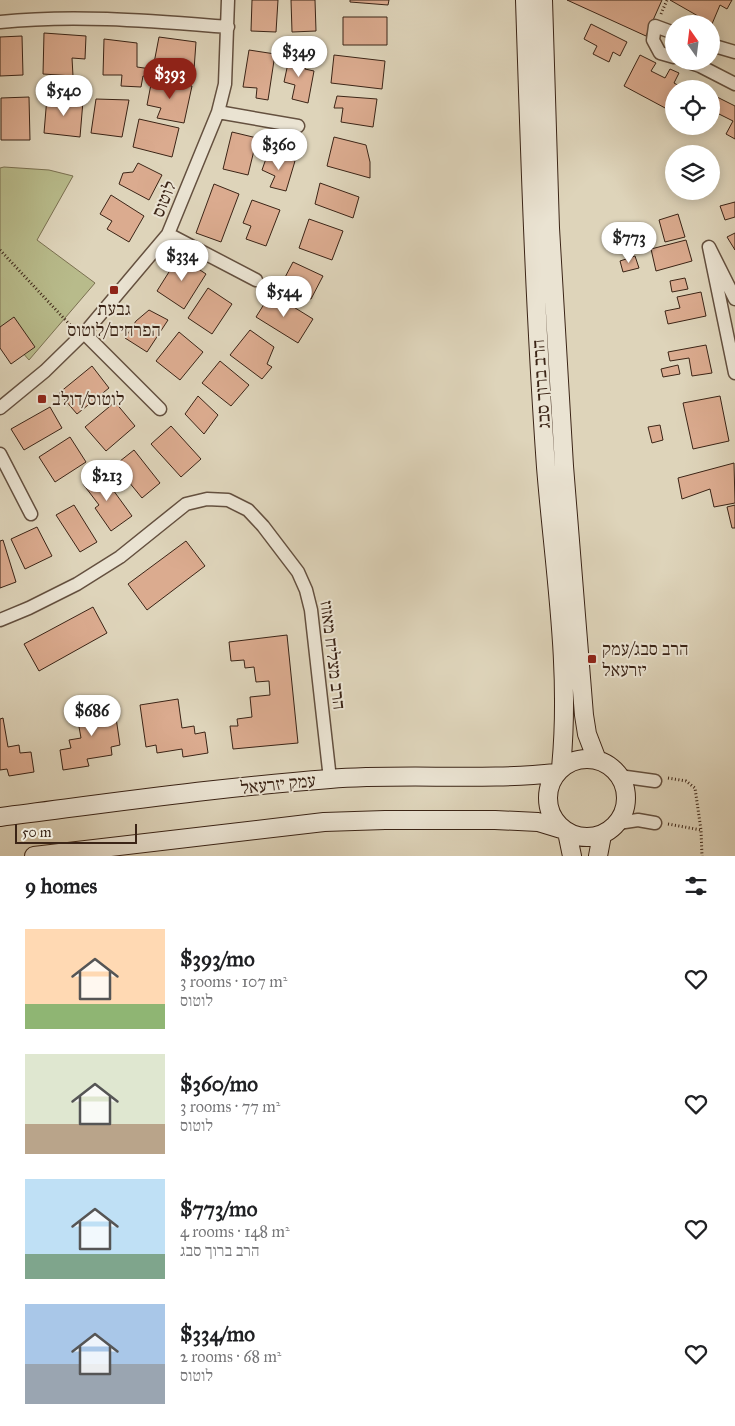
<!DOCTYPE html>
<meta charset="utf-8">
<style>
:root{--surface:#fff;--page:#f2f2f2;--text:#202124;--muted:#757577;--accent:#8f2418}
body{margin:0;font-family:"IM FELL Great Primer","Frank Ruhl Libre",serif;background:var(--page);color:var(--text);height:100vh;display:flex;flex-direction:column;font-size:19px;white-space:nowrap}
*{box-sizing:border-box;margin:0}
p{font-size:16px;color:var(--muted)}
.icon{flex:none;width:28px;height:28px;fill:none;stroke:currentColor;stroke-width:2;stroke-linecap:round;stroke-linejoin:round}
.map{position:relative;height:856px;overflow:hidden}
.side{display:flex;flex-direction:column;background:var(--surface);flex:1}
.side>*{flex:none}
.needle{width:32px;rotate:346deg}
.controls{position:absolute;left:665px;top:15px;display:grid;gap:10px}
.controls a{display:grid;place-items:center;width:55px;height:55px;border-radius:50%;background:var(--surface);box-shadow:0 2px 12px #0003;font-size:25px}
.scale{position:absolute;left:15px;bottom:12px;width:122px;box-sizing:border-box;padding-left:5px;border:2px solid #3b2416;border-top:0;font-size:14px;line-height:18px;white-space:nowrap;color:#3b2416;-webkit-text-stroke:4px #eae3d2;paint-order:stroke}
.price{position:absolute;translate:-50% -42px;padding:0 11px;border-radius:18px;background:#fff;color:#222;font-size:16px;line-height:32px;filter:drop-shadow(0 1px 2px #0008)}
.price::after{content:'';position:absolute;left:50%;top:30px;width:15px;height:11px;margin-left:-8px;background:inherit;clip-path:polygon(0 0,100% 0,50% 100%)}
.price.current{background:var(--accent);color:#fff}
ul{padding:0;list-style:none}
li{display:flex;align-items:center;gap:15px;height:125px;padding:0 25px}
li span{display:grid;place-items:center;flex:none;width:140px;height:100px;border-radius:0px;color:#555}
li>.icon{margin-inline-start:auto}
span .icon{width:60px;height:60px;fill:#fffc;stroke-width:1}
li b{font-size:21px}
h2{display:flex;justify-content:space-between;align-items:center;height:60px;padding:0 25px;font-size:21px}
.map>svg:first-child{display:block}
</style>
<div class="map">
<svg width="735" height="856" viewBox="0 0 735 856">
<rect width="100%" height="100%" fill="#ded4ba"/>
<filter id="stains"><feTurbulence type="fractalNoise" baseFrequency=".004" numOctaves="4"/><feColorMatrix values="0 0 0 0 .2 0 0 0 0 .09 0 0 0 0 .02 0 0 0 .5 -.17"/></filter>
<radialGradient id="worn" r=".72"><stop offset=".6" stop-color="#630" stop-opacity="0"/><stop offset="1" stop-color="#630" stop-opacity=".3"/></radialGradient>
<path fill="#b8bb8b" stroke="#7a7050" d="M4,167L49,170L73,176L37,240L95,283L29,360L0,327V168Z"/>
<path fill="#dbab8f" stroke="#3b2416" d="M252,0H278L276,32L251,31Z
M291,0H315L316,31L292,32Z
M350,0H389L388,5L350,2Z
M567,0H662L646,36Z
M670,0H732L727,9L720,5L712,24Z
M343,17H387V45H343Z
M591,24L627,42L620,56L613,52L609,62L593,54L597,46L584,39Z
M44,33L86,36L85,59L72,58L73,76L43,74Z
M22,36L23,75L0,76V37Z
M159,37L196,42L194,70L154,63Z
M104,39L137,43V67L158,70L155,77L143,76L141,87L121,86L122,75H103Z
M249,50L275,54L268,100L256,98L257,88L243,87Z
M290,54L308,59L305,69L314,71L308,103L292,99L295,85L284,82Z
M334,55L385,61L382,89L331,83Z
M640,55L656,63L651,71L665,78L670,69L679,73L674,83L685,89H674V95L667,109L624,86Z
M152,79L192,86L184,123L157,118L161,108L147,105Z
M711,94L735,106V139L726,134L733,121L713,111L711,114Z
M337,96L377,99L373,127L341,122L343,108H334Z
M29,97L30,140H1V98Z
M47,97L83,101L80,137L44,133Z
M96,99L129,100L122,137L91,133Z
M139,119L179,128L172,157L133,147Z
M232,132L257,138L248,175L223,169Z
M334,137L366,145L370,162V178L327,166Z
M268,153L295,161L286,191L270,187L275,176L262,170Z
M138,163L162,175L149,200L119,184L123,173L133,172Z
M320,183L359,197L353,218L315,204Z
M214,184L239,194L221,242L196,233Z
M111,195L144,216L129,242L107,229L112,221L100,214Z
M252,200L280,210L266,246L246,239L251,226L243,223Z
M735,202V217L725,220L720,206Z
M678,214L685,237L665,242L659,220Z
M309,219L343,231L332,260L299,248Z
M735,233V250L727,237Z
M686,240L692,261L656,271L651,249Z
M179,256L206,274L184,309L157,291Z
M635,256L639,268L623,272L620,261Z
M293,262L323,276L311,299L281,285Z
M685,278L688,289L672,292L670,281Z
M208,288L232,304L212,334L188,318Z
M701,292L706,316L668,324L665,311L680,308L677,297Z
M271,293L313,319L298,343L256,317Z
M149,310L168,320L147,352L125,338L136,321Z
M14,317L35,347L11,364L0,348V327Z
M250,330L274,347L267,364L272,367L262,379L230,355Z
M179,332L203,352L180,380L156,361Z
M706,345L712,373L692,376L689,358L670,361L668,352Z
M220,361L249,385L231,406L202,383Z
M678,365L680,374L663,377L661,369Z
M92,366L109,388L77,414L59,393Z
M198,396L218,415L204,434L185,414Z
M720,396L729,441L693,449L683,403Z
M115,402L135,426L106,451L85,427Z
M50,407L62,428L24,450L11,429Z
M660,425L663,440L652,443L648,427Z
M171,426L201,459L181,477L151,444Z
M70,437L86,462L55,482L39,457Z
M134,450L160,483L142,498L115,465Z
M734,463L735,503L714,507L710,489L682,499L678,478Z
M100,472L132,516L111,531L95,508L99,505L83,484Z
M74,505L97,542L80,552L56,515Z
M735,505V528H732L727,507Z
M37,527L52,556L25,569L11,539Z
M3,540L16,582L0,588V541Z
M186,541L205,566L147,610L128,584Z
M93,607L107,633L39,671L24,644Z
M287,635L298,743L233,749L230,726H238L237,719L252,717L250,697L270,695L269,681L256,682L254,667L245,668L244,660L231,661L229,642Z
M178,699L182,728L194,726L195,734L205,732L208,753L183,757L182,749L157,753L156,745L146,747L140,705Z
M114,704L120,745L111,747L112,755L87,759L89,766L63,770L60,750L71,748L69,740L81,738L76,710Z
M3,718L8,747L19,745L20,753L31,752L34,772L9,776L7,769L0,770V719Z"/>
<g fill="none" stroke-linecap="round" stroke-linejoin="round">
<defs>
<path id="street" d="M0,22C75,14 152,21 228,27
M674,33L655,26L653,40L660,53L674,57
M711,45L735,52
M685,61L700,66L735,84
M218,112L298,126
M168,234L256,280
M735,299L709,247L735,373
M84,333L160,409
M0,408L45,371L88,329L168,234L218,112L225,84L228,0
M0,454L31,514
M0,620L29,608L77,584L120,557L186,504L207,499L228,500L248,510L263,526L298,572L306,590L311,610L330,779
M619,776L655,781
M618,823L638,820L655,823"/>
<path id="secondary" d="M525,0C530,156 535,312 546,467C554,567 571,668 561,768
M543,0L550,228L564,466L584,715L587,734L597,760
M548 798a39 39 0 1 1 78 0a39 39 0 1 1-78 0Z
M0,817C110,803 220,787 330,779C406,773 481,781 556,773
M567,832L572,856
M34,856L324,822L385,820H495L538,822L561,829
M598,856L602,835"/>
</defs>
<use href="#street" stroke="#64503f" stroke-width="15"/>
<use href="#secondary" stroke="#3b2416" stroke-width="20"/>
<path stroke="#3b2416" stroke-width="3" stroke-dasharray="1 2.5" stroke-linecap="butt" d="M661,14L667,0
M0,250L72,327
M668,778L686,781L695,788L701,830L702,856
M668,824L701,830"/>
<use href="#street" stroke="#eae3d2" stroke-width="12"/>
<use href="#secondary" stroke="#eae3d2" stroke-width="18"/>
</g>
<g fill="#8f2418" stroke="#eae3d2" stroke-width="2">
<rect x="109" y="285" width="10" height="10" rx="2.5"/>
<rect x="37" y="394" width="10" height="10" rx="2.5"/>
<rect x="587" y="654" width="10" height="10" rx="2.5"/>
</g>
<g text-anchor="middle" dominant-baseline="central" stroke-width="4" stroke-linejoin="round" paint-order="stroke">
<g font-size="18" fill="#3b2416" stroke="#eae3d2">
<text transform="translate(164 199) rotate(-68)">לוטוס</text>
<text transform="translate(541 384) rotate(-94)">הרב ברוך סבג</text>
<text transform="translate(333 655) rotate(83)">הרב מצליח מאזוז</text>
<text transform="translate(278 784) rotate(-6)">עמק יזרעאל</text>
</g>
<g font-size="18" fill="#3b2416" stroke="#eae3d2" text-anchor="start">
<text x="114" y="309" text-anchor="middle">גבעת<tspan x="114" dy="21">הפרחים/לוטוס</tspan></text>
<text x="52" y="399">לוטוס/דולב</text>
<text x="602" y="649">הרב סבג/עמק<tspan x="602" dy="21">יזרעאל</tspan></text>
</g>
</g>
<rect width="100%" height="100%" filter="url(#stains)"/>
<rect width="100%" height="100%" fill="url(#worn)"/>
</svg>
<div class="controls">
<a><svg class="needle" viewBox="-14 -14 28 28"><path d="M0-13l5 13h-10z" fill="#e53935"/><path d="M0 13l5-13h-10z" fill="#757577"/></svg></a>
<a><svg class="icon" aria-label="locate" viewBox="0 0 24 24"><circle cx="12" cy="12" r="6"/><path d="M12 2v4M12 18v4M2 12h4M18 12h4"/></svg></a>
<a><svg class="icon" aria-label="layers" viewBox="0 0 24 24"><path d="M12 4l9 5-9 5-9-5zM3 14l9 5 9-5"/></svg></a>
</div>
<div class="scale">50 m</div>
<b class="price" style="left:299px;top:78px">$349</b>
<b class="price current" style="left:170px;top:100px">$393</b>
<b class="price" style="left:64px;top:117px">$540</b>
<b class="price" style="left:279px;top:171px">$360</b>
<b class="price" style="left:629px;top:264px">$773</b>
<b class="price" style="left:182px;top:282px">$334</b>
<b class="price" style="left:284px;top:318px">$544</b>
<b class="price" style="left:107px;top:502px">$213</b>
<b class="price" style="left:92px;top:737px">$686</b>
</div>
<section class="side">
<h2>9 homes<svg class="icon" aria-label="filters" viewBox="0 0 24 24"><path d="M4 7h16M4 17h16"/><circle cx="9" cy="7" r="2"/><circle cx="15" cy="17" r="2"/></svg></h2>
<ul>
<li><span style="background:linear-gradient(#ffd9b3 75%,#8fb573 0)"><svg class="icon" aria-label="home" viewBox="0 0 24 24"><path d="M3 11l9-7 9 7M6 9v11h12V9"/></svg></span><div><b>$393/mo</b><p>3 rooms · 107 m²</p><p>לוטוס</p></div><svg class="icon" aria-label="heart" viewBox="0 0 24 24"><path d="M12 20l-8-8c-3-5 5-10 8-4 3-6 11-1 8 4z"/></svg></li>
<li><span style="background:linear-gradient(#dfe7d0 70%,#b9a48a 0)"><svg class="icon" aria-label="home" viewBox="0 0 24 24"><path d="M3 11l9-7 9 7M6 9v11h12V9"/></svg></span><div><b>$360/mo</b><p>3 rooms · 77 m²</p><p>לוטוס</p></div><svg class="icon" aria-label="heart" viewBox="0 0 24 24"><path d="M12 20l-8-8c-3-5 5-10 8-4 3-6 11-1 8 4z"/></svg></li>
<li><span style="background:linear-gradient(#bfe0f5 75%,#7fa58c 0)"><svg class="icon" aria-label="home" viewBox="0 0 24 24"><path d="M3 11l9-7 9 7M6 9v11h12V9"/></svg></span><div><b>$773/mo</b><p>4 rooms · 148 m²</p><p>הרב ברוך סבג</p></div><svg class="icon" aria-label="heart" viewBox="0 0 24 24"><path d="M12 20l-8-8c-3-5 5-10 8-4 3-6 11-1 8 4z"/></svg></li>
<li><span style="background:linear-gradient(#a9c7e8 60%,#9aa5b1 0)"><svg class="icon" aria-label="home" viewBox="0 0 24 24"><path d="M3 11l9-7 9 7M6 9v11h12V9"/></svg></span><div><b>$334/mo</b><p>2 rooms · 68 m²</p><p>לוטוס</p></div><svg class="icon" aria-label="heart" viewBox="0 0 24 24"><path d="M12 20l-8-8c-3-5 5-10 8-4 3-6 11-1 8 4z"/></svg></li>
</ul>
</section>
